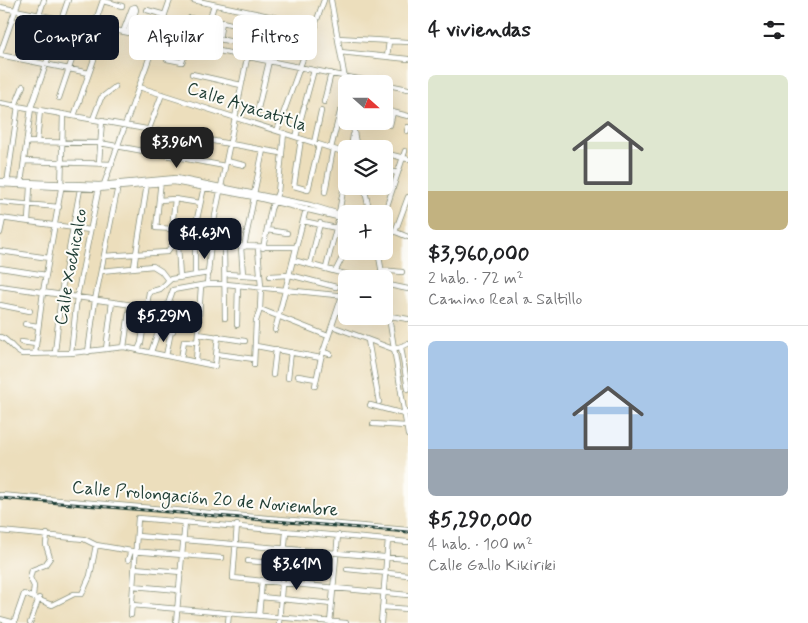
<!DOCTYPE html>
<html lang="es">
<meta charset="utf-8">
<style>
:root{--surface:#fff;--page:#f2f2f2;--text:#202124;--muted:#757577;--line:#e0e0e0;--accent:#111827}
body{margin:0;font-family:Mynerve,sans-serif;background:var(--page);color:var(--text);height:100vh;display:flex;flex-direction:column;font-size:19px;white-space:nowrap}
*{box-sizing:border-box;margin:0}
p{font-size:16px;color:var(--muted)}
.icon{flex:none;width:28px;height:28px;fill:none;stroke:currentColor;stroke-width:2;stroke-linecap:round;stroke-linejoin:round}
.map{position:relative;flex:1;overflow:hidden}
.sheet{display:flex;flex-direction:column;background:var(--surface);width:400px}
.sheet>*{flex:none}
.guide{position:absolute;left:15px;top:15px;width:318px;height:45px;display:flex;gap:10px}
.needle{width:32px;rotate:111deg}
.fabs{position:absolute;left:338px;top:75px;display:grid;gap:10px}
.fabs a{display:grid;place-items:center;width:55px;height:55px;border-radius:8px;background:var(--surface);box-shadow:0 5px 20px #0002;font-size:25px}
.price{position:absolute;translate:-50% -42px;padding:0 11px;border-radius:10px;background:var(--accent);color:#fff;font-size:16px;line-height:32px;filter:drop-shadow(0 1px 2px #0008)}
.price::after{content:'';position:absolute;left:50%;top:30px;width:15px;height:11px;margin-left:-8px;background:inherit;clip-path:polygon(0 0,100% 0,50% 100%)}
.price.selected{background:#222;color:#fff}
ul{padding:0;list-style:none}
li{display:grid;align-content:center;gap:10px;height:265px;padding:0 20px}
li+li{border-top:1px solid var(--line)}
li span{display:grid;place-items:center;height:155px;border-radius:8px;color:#555}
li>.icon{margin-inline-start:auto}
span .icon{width:90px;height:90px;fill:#fffc;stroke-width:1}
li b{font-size:21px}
h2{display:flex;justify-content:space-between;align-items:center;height:60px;padding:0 20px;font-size:21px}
.pill{padding:0 18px;border-radius:8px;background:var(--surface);box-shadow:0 5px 20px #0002;font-size:18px;line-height:45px}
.pill.selected{background:var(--accent);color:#fff}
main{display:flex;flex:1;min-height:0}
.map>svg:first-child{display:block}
</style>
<main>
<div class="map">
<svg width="408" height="623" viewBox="0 0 408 623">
<rect width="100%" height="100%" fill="#fdfcf7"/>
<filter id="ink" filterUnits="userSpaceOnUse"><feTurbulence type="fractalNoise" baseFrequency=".02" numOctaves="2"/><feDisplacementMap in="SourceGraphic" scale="10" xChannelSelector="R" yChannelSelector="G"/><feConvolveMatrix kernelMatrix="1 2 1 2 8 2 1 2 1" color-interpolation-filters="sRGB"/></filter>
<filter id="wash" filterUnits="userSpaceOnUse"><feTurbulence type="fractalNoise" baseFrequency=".0096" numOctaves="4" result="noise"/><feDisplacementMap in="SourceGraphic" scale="20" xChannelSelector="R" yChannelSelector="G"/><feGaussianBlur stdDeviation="1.12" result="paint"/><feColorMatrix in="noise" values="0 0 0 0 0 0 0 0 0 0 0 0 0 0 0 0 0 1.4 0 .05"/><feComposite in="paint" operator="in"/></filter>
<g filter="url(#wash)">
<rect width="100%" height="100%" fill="#ecdebc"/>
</g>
<g filter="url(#ink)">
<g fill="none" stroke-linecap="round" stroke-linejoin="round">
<defs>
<path id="minor" d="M193,0L316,26
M331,0L346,85
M103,1L122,6
M0,7L408,89
M147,10L165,15
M39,15L44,0
M190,18L208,23
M222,22L292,38L287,53L219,39Z
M94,26L103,0
M123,32L132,8L135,7
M128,32L136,10L135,7
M338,38L408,42
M201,47L214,5
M340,52L408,59
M0,54L19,0
M0,55L89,73
M387,57L389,41
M167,59L182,62L189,45
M192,74L241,85
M139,87L346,153
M59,98L84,24
M324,102L331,73
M0,103L281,153
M305,103L314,70
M15,106L23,86
M384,110L408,116
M257,113L269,61
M74,116L105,28
M93,119L101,98L115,87
M352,121L357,149
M390,125L393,112
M149,129L162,94
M277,131L324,0
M407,131L408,127
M296,137L304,107
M301,139L294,186L308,190L319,145
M27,142L100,143L225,166
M37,142L40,110
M314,143L321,111
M331,148L340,112
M351,149L353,135
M384,153L408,159
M170,154V133
M24,161L112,164
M226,161L244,165
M99,163L102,120
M384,170L398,173
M161,180L156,228L212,231
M0,181L99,185L176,178L310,205L346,216
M21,183L31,108L68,0
M0,184L98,189L174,182L254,197L346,219
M7,184L18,106
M364,186L370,214
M377,186L392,190
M103,187L170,0
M325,192L333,149
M254,194L263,150
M159,200L175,199L200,203
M0,202L59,207
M339,213L346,174
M384,215L405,151
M0,218L90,230
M28,221L30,187
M303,221L346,230
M384,227L408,237
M195,228L204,187
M172,229L175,199
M267,230L287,233
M395,232L408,197
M0,233L3,219
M178,245L180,278
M195,246V274
M224,246L225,318
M241,247L243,275
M244,247L254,197
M263,248L271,209L278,192L284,133
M0,251L49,258
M378,251L383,279
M104,256L167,252L172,245L296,247
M293,260L363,279
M310,264L320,223
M134,267L147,184
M0,268L46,275
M326,268L339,217
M336,270L346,250
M381,270L402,272
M101,271L153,266L161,271L168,280
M226,274L260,276
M270,276L290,275L336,287
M207,284L212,231L256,14
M384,284L408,289
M0,286L147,307
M384,286L408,435
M173,290L207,284H226L346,296
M0,305L30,311
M260,309L328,336
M384,315L408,319
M25,324L38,326
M237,325L238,285
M332,326L393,349
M159,328L173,331
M275,330L306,209
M198,334L245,341
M0,337C9,339 12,350 22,354L71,353L124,347L215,366L218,336
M368,340L379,402
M21,342L36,344
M256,346L321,358
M124,347L130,305
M401,347L408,389
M106,349L112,302
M393,349L408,344
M138,350L141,343L149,292L160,289L171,279L209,273
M88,352L95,300L118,186
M151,352L173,290
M323,352L330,354
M35,353L43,292L61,189L63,114
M55,353L61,294L80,189
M71,353L77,297L99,187
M217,354L254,359
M166,356L176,306L168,304
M181,359L184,341L198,342
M196,362L201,286
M254,365L256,321L260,309L261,287L258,248
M273,375L276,349
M298,376L316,379
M288,378L291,352
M315,386L321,358L342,296
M370,405L404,414L408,413
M373,424L406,426
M0,495L408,530
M237,525L233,578L408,595
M0,531L84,539L96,545L131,551L222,558
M137,536L408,559
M128,560L131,551
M248,561L324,567
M135,568L181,572
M347,569L408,575
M133,586L179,590
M33,596L34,586L30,578L32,570L45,565L50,558L46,545L47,534
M261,597L332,604
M132,605L346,623
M382,607L408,609
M131,615L138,518L408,542
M259,616L262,580
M0,619L15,623
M14,623L24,594L52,605L74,594H82L90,576L96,545
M30,623L39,598
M176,623L185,522
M228,623L229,613
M279,623L286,531
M330,623L338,535
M381,623L388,540"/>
</defs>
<use href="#minor" stroke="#868e78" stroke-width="6"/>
<use href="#minor" stroke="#fff" stroke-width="4.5"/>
<defs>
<path id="rail" d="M0,498L408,532"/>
</defs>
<use href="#rail" stroke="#1f3d34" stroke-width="3"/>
<use href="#rail" stroke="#fdfcf7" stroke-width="1" stroke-dasharray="4" stroke-linecap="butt"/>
</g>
</g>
<g text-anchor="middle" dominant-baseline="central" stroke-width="4" stroke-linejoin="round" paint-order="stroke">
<g font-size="18" fill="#1f3d34" stroke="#fdfcf7">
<text transform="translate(247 107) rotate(18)">Calle Ayacatitla</text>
<text transform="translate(71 267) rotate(-80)">Calle Xochicalco</text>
<text transform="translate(205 499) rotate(5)">Calle Prolongación 20 de Noviembre</text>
</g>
</g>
</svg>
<div class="fabs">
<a><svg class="needle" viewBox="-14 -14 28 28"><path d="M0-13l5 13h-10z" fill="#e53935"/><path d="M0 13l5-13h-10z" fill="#757577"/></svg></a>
<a><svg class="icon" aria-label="layers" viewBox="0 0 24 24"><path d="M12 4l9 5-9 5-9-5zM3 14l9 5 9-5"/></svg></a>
<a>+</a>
<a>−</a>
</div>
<b class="price selected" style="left:177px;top:169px">$3.96M</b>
<b class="price" style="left:205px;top:260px">$4.63M</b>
<b class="price" style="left:164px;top:343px">$5.29M</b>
<b class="price" style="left:297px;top:591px">$3.61M</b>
<div class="guide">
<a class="pill selected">Comprar</a>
<a class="pill">Alquilar</a>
<a class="pill">Filtros</a>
</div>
</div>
<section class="sheet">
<h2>4 viviendas<svg class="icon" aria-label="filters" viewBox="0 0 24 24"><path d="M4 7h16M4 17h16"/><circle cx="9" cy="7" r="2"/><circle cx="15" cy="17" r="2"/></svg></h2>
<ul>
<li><span style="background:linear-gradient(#dfe7d0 75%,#c2b280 0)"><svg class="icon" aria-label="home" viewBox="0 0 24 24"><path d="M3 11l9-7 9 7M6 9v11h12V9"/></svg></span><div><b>$3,960,000</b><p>2 hab. · 72 m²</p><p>Camino Real a Saltillo</p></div></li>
<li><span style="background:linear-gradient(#a9c7e8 70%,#9aa5b1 0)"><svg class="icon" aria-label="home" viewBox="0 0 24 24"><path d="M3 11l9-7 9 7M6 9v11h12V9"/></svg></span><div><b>$5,290,000</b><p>4 hab. · 100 m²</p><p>Calle Gallo Kikiriki</p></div></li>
</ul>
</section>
</main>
